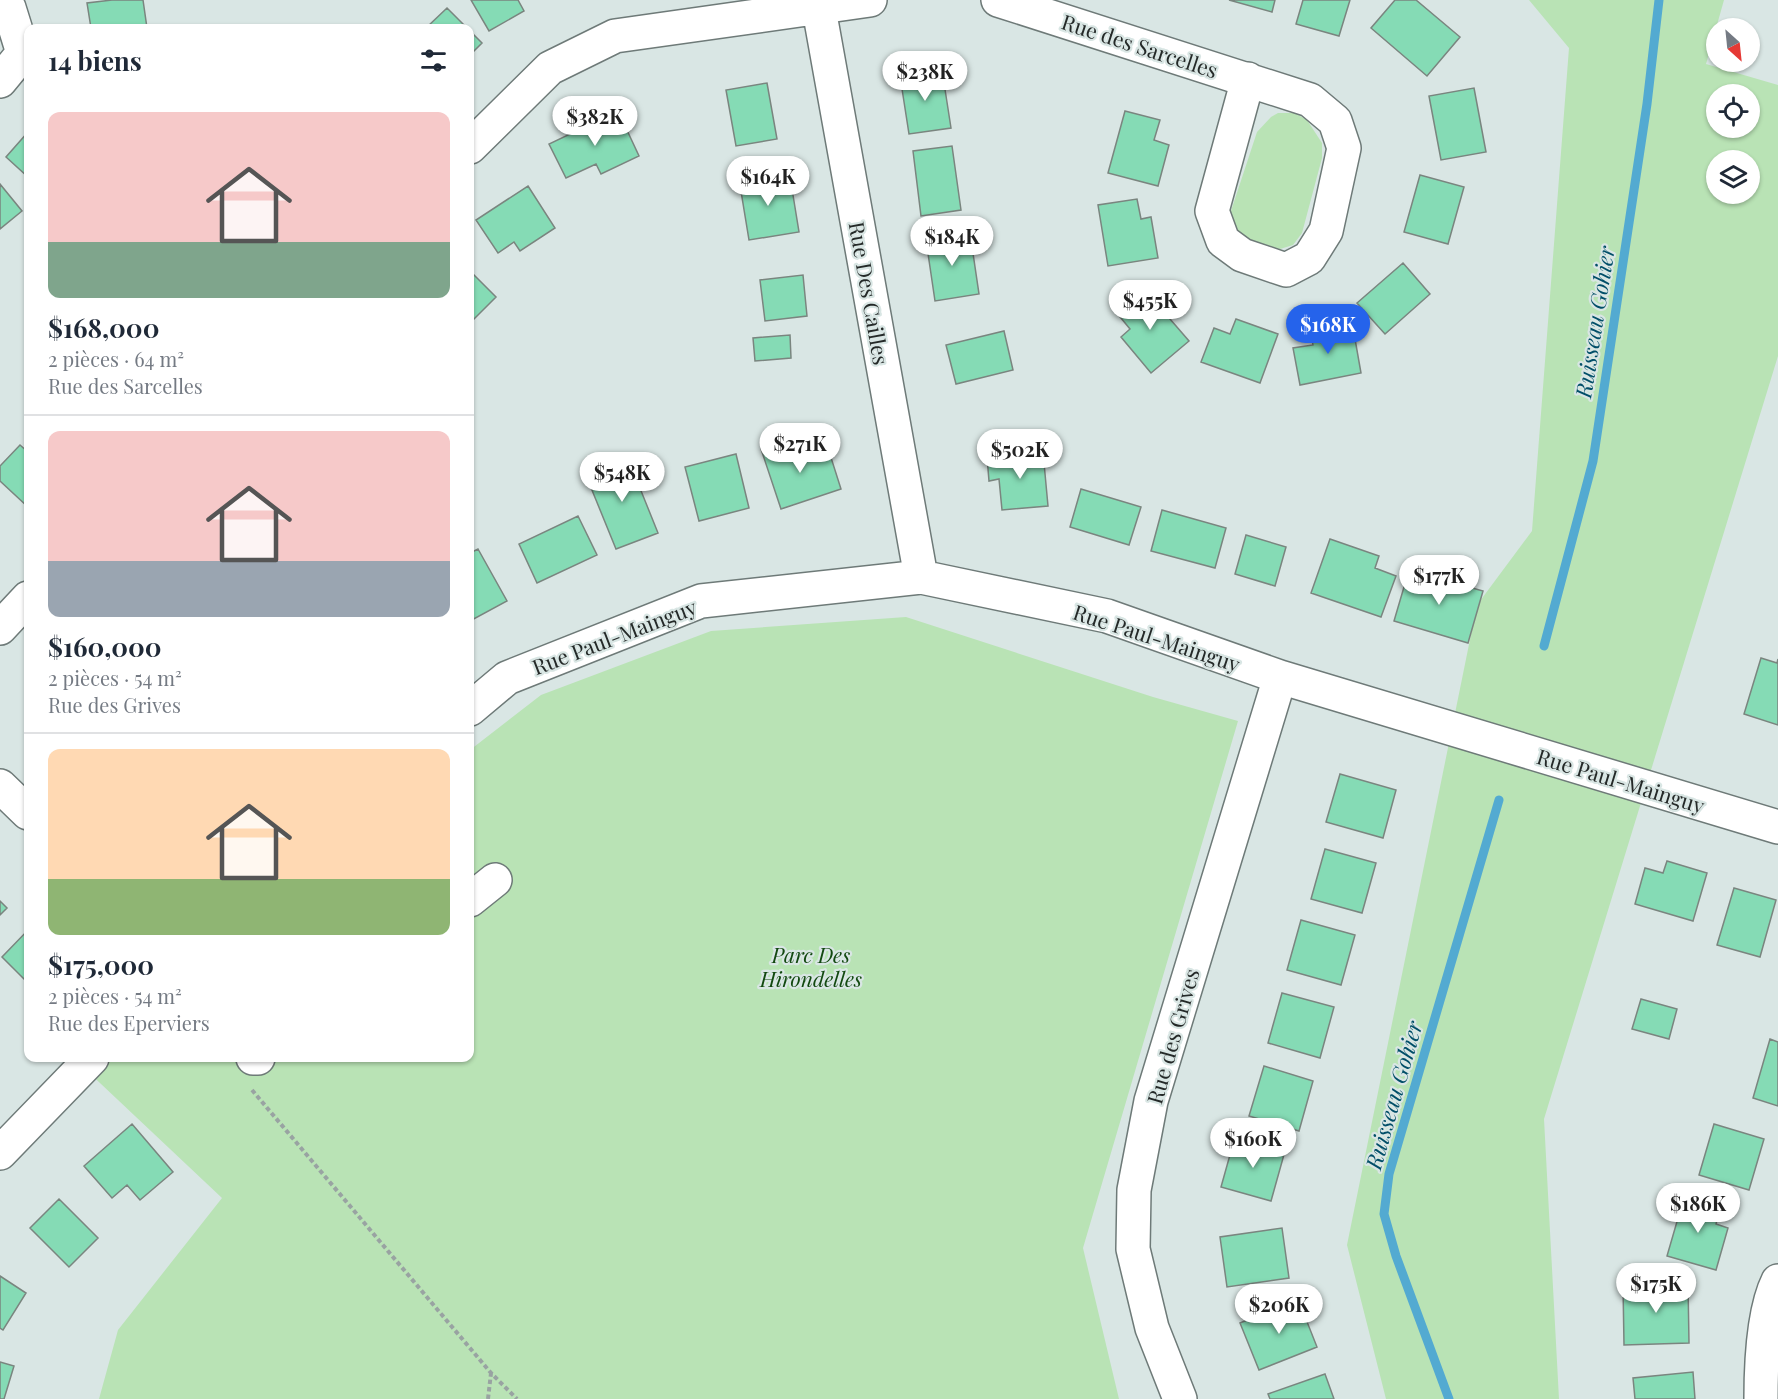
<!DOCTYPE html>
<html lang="fr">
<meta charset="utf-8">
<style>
:root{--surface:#fff;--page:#f2f2f3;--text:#1f2937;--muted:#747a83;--line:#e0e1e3;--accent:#2563eb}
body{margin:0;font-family:"Playfair Display",serif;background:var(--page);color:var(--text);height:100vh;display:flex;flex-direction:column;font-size:22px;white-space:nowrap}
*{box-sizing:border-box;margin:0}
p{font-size:20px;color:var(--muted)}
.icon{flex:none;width:33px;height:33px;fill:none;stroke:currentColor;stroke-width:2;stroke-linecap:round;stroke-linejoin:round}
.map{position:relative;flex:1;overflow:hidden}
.side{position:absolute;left:24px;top:24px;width:450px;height:1038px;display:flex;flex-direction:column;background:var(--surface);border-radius:12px;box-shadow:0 2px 4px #0004}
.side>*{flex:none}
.needle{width:39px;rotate:153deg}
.fabs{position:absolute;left:1706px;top:18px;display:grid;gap:12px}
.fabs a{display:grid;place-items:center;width:54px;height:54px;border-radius:50%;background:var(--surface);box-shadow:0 2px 4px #0004;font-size:30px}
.price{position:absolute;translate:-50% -51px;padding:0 14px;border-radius:21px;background:#fff;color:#222;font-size:20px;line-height:39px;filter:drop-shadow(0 2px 3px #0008)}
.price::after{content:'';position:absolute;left:50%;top:36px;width:18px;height:14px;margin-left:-9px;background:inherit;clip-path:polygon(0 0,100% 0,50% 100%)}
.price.active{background:var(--accent);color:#fff}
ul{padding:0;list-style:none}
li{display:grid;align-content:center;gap:12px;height:318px;padding:0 24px}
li+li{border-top:2px solid var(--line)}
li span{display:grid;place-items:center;height:186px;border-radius:12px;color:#555}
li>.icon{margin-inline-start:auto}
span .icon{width:108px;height:108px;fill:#fffc;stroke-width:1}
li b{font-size:26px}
h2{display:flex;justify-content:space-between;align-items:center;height:72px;padding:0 24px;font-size:26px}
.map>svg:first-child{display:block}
</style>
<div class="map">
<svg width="1778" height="1399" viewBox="0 0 1778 1399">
<rect width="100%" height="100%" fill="#d9e6e4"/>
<path fill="#b9e3b5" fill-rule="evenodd" d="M1529,0H1724L1706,64L1778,85V356L1544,1119L1559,1399H1386L1347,1245L1477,605L1532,531L1569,48ZM1716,94H1749V128H1716ZM1716,160H1749V194H1716Z
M1278,113H1295L1307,120L1322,143V158L1302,233L1293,245L1280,249L1255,245L1234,232L1229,217L1257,132L1271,117Z
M906,617L1153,697L1238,721L1083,1248L1119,1399H99L118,1330L222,1198L83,1067L92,1058H470V750L541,695L711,631Z"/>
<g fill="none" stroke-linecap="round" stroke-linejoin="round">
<path stroke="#53aad1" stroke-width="9" d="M1544,646L1593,461L1647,104L1659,0
M1449,1399L1396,1256L1384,1214L1389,1174L1499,800"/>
</g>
<path fill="#85dbb5" stroke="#7a857f" stroke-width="1.5" d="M112,0H143L147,28H91L87,3Z
M471,0H518L524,11L489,31Z
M1229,0H1275L1272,12Z
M1303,0H1350L1339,36L1296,24Z
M1395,0H1416L1460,37L1427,76L1371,28Z
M447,8L467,28H426Z
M470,31L482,43L470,55Z
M942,70L951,128L909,134L900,76Z
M767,83L777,139L736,146L726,90Z
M1474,88L1486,152L1441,160L1429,96Z
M618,111L639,156L601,174L596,164L566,178L549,144Z
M1125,111L1160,120L1154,140L1169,145L1158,186L1108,173Z
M28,132V177L6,157Z
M952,146L961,210L921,216L913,151Z
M777,173L780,191L792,189L799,232L749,240L739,179Z
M1420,175L1464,187L1448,244L1404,232Z
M0,184L22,211L0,229Z
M528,186L555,228L520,251L514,242L498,253L476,220Z
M1137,199L1141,219L1151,217L1158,258L1108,266L1098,205Z
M970,233L979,294L935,301L926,240Z
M1403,263L1430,294L1385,334L1357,303Z
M470,271L496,297L470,323Z
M803,275L807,316L765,321L760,280Z
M1144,289L1189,341L1151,373L1121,337L1130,329L1116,312Z
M1236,319L1278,334L1260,383L1201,362L1214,328L1230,334Z
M1352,322L1361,373L1300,385L1293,348L1313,345L1310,331Z
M1004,331L1013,370L956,384L946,345Z
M790,335L791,358L755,361L753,338Z
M788,440L794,457L827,445L841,489L781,509L761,449Z
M20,445L28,452V507L0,481V466Z
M1043,452L1048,506L1002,510L999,479L989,481L987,457Z
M736,454L749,508L699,521L685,467Z
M627,456L658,533L616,549L585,473Z
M1081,489L1141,507L1129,545L1070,527Z
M1162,510L1226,528L1215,568L1151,551Z
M578,516L597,555L537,583L519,544Z
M1246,535L1286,547L1275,586L1235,574Z
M1330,539L1379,556L1375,568L1396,576L1381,617L1311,593Z
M478,549L507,601L470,621V553Z
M1409,570L1483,591L1468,643L1394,621Z
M1761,658L1777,663L1778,659V725L1744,714Z
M1340,774L1396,790L1383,838L1326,822Z
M1325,849L1376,863L1362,913L1311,899Z
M1667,861L1707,873L1693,921L1635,904L1645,868L1663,873Z
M1734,888L1776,900L1760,957L1717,945Z
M0,901L7,908L0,915Z
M1301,920L1355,935L1341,985L1287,970Z
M28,930V983L2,957Z
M1282,993L1334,1007L1320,1058L1268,1043Z
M1641,999L1677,1009L1669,1039L1632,1029Z
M1770,1039L1778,1042V1106L1753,1098Z
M1264,1066L1313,1081L1299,1131L1249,1116Z
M132,1124L173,1172L140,1200L127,1185L112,1198L84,1166Z
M1714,1124L1764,1139L1749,1190L1699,1175Z
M1235,1137L1285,1151L1271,1201L1221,1187Z
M1685,1194L1721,1205L1716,1224L1728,1228L1716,1270L1667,1256Z
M59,1199L98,1238L69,1267L30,1228Z
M1282,1228L1289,1278L1227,1287L1220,1237Z
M0,1276L26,1293L3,1330L0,1328Z
M1688,1284L1689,1343L1624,1345L1623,1285Z
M1298,1299L1317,1347L1259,1370L1240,1323Z
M0,1362L14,1366L4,1399H0Z
M1693,1372L1695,1399H1635L1633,1378Z
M1325,1374L1334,1399H1270L1268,1394Z"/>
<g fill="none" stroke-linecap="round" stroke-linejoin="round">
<defs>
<path id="minor" d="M0,0L9,8L23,53L0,81
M998,0L1310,100L1335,121L1344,148L1326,231L1309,258L1286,270L1242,255L1223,241L1212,211L1248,79
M819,9L921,577
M470,147L550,68L615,36L870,0
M0,628L28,598
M470,709L507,678L701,601L921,577L1107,616L1280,677L1778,827
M0,786L28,813
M470,900L495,880
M253,1058H258
M0,1153L92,1058
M1180,1399L1152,1328L1133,1249L1134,1190L1151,1101L1280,677
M1761,1399C1761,1365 1763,1311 1778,1281"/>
</defs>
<use href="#minor" stroke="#6e7a78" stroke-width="36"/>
<path stroke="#99a3a2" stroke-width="4" stroke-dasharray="4.5 3" stroke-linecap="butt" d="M252,1090L491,1373L517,1399
M488,1399L491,1373"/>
<use href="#minor" stroke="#fff" stroke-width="33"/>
</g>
<g text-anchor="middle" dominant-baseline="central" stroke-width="4.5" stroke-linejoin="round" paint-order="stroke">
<g font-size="21" fill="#242928" stroke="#d9e6e4">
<text transform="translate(1140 45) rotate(18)">Rue des Sarcelles</text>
<text transform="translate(870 293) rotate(80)">Rue Des Cailles</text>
<text transform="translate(614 636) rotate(-21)">Rue Paul-Mainguy</text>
<text transform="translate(1157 637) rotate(18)">Rue Paul-Mainguy</text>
<text transform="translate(1621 780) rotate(17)">Rue Paul-Mainguy</text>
<text transform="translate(1172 1036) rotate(-74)">Rue des Grives</text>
</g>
<g font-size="21" font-style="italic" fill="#124910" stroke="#d9e6e4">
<text x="811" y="954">Parc Des<tspan x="811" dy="24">Hirondelles</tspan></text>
</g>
<g font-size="22" font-style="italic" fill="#014e68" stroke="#d9e6e4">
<text transform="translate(1594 322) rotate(-81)">Ruisseau Gohier</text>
<text transform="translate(1393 1095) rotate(-74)">Ruisseau Gohier</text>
</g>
</g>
</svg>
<div class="fabs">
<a><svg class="needle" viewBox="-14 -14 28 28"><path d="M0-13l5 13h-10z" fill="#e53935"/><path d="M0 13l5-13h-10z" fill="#747a83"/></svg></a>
<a><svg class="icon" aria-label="locate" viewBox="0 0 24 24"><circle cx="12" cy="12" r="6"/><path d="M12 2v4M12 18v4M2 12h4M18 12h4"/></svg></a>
<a><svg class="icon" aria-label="layers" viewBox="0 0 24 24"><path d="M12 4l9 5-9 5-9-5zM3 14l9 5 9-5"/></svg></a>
</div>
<b class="price" style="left:925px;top:102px">$238K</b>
<b class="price" style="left:595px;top:147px">$382K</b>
<b class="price" style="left:768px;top:207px">$164K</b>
<b class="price" style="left:952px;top:267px">$184K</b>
<b class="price" style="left:1150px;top:331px">$455K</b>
<b class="price active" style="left:1328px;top:355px">$168K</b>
<b class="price" style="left:800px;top:474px">$271K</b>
<b class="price" style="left:1020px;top:480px">$502K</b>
<b class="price" style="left:622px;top:503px">$548K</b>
<b class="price" style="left:1439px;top:606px">$177K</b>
<b class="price" style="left:1253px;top:1169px">$160K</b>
<b class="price" style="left:1698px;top:1234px">$186K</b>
<b class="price" style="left:1656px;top:1314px">$175K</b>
<b class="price" style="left:1279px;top:1335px">$206K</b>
<section class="side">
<h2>14 biens<svg class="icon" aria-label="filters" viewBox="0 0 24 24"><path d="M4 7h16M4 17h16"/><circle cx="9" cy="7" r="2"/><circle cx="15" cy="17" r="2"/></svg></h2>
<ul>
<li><span style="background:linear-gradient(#f6c9c9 70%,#7fa58c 0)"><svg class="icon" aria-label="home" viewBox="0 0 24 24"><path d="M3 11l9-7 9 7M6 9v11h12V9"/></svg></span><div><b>$168,000</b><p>2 pièces · 64 m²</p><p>Rue des Sarcelles</p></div></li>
<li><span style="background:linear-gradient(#f6c9c9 70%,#9aa5b1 0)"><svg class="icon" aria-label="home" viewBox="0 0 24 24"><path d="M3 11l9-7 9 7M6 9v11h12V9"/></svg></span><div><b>$160,000</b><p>2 pièces · 54 m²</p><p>Rue des Grives</p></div></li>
<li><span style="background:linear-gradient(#ffd9b3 70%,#8fb573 0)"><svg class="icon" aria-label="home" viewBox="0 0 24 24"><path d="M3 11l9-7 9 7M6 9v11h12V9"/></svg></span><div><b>$175,000</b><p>2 pièces · 54 m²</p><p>Rue des Eperviers</p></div></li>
</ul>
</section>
</div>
